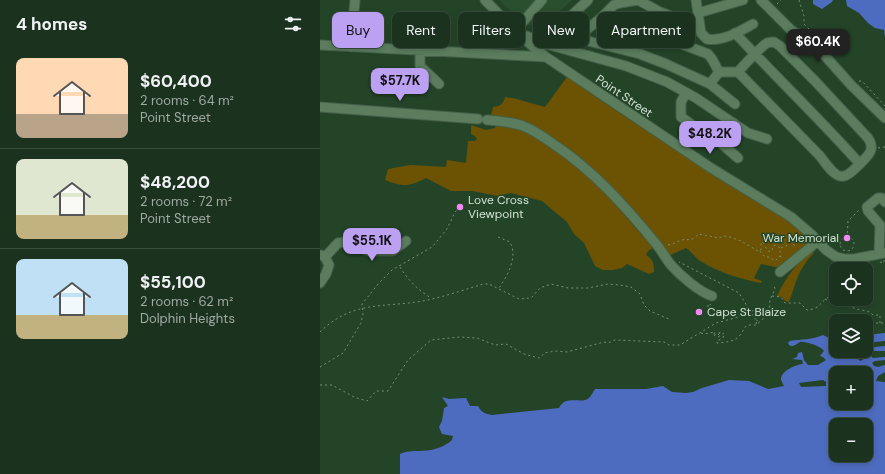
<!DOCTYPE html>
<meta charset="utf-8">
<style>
:root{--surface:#1b331e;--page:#283f2b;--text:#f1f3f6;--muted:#a0aaa4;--line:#394e3c;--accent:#bca0f2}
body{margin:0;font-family:"DM Sans",sans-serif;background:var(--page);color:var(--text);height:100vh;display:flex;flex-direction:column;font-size:15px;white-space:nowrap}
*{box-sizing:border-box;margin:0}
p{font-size:13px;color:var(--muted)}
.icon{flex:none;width:22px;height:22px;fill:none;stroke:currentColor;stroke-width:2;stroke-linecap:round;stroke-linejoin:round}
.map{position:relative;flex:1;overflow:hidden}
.drawer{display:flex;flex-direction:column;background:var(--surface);width:320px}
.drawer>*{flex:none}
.top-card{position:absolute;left:12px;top:12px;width:380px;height:36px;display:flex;gap:8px}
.controls{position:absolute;left:509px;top:262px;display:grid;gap:8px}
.controls a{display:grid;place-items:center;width:44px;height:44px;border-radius:8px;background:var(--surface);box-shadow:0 2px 6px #0003,0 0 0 1px var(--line);font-size:20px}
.price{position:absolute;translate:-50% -34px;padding:0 9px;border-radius:8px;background:var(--accent);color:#111;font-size:13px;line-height:26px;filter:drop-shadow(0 1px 2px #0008)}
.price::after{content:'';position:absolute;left:50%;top:24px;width:12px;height:9px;margin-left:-6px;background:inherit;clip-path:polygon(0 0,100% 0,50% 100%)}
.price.current{background:#222;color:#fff}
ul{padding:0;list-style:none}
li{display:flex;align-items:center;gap:12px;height:100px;padding:0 16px}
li+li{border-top:1px solid var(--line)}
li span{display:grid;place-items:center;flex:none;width:112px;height:80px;border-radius:8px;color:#555}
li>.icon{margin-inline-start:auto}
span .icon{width:48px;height:48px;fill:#fffc;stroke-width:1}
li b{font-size:17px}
h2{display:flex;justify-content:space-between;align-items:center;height:48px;padding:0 16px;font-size:17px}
.pill{padding:0 14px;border-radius:8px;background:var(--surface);box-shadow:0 2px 6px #0003,0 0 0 1px var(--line);font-size:14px;line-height:36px}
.pill.current{background:var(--accent);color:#111}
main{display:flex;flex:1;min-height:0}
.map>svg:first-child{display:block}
</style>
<main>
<section class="drawer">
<h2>4 homes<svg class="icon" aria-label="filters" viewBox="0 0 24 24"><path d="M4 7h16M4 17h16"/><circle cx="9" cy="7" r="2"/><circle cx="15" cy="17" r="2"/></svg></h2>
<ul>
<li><span style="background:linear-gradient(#ffd9b3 70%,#b9a48a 0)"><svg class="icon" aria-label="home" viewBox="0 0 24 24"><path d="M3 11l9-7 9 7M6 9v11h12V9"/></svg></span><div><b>$60,400</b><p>2 rooms · 64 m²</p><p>Point Street</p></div></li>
<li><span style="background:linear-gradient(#dfe7d0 70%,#c2b280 0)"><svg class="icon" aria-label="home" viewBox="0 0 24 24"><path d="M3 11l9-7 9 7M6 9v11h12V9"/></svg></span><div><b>$48,200</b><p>2 rooms · 72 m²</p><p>Point Street</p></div></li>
<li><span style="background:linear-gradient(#bfe0f5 70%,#c2b280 0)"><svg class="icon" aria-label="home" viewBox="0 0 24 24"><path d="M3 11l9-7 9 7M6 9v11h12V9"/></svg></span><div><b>$55,100</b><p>2 rooms · 62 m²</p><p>Dolphin Heights</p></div></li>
</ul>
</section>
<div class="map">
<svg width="565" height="474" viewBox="0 0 565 474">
<rect width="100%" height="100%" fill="#244428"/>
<path fill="#294f2e" d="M179,0H252L225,25H205Z"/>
<path fill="#6c5203" d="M247,77C301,115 358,151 414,187C440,204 469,217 490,240L491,243L460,268L441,264L434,278L442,281L441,283C421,279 400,273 382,262C376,259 372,252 366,248L348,256L241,147L171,115L173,107C181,106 183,104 185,97L193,98L225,107Z
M176,124L203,128L256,164L285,193L333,248L328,251L326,255C333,259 334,264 334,272L329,274L307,264L302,268L293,270H283L275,266L264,243L254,234L247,222L222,201L191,193L178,196L152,191H131L106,178C89,187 83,187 65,180L68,169L90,165L126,167L127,160L146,163L148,141H155L157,139L155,136L151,134V125L166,130L175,128Z
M495,249C494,255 488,258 485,264C477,274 474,289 469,302L465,301L462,297L457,296C469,272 475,266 495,249Z"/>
<path fill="#4e6cbf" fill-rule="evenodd" d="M493,0H513L512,2L502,9L493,4Z
M526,0H565V37L564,30L555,28L548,23L539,13L527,6Z
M565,333V341L546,343V335Z
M503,335L509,338H516V342L510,343L509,348L515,350L519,353L531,352V356L536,357L540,361L546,358V353L540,351H546V348L565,346V351H553L549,354L553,358L565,357V360L555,361L552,363L554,366L558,367L565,365V372L558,376L556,381L565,382V474H80V454C86,451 92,451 99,451C110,451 124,448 132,440L133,436L122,434L119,427L122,421L124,408L128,406L122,397L129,399L146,398L150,406H158C161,412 165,414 172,415L239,408C246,394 262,405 269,398C271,396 273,392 275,389H326L343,386L352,392L366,393L373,392L382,388L409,380L429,381L448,389L464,386C463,384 462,382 461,380C460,371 477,364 483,364L482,360L472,359L477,357L478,353L482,352L484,360L488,365H498L506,360L503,357L500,356L504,351C501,346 484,341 480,342C476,344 475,346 471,346L469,345L468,343L470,341C482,339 492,340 503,335ZM516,373H546V403H516ZM503,380L506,382V386L481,387L479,383ZM516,425H546V455H516Z"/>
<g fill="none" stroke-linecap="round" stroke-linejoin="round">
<defs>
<path id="minor" d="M165,0L198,34L226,57L391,168L471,217L492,235L506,250L516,257L525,259H534L565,253
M376,0L381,33L387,39C403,42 420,31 433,24
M441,0L471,30L480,35L490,39L531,85L565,118
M378,13L423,0
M282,17L294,5L300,3L318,0L340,12L372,24
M195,31L222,0
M415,33C456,77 500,119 540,164C535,168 530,175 524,176C515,179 505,162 500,156L418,72C422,67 443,45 447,43C450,42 451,42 454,42L460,46L495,81L548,138C556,150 548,155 540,164
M207,36L222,43L306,66L347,82L376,98L428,133L447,139
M0,45L226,57
M219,46L268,0
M31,47L35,0
M100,51V66L119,84
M390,84L346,64L320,54L268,41L265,38L264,32L282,17L324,30L388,54L392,59L399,72
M366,93L361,102V117L394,140
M415,104L390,84L399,72H418
M0,107L158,119
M167,120C179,121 192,122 203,126C214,130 223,137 232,143C273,170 306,207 337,245C342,251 346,259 351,265C360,275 379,292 392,296
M414,123L400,141L403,145L418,158
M559,254L560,225L548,211L547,207L558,198H562L565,202
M5,257L18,243L25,242L49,251H73L86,241
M460,272L498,241
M0,283L6,274L9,265L5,257L1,255"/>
</defs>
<use href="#minor" stroke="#45614a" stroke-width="11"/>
<path stroke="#768f79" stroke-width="1" stroke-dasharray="2 3" stroke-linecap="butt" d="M479,0L484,16V24L489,29
M457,4L461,0
M539,81H542L565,106
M558,148L565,147
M178,237L190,242C198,257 188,275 179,288
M520 244a7 7 0 1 1 14 0a7 7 0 1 1-14 0Z
M527,238L528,221L540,209
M348,245C359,243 358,238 371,240L379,234L399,238L404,236L410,237L421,241L438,251L441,250V243L443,242L447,250L450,252L452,250L453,246L456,245L460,248V256L463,258
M461,248L466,246L470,242L477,247
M440,251L445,257H449L455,261L460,256
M560,262L564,263V260
M80,267C88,280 98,290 111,298
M452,296L461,297L465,303H480L487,310C499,309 499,304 507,298C509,297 513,296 516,295
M505,299C512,303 517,300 524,302C531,303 529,306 534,308C540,311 548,309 553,315H560V323
M387,306H391L390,304
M546,323H565
M436,324L437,321L431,313L436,307L439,312L437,321
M0,332C33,300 63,308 103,301C123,297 144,290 163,284H169L199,299L211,298L220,288L231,284L248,288H268L288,284L300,285L311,287L320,294L324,305L330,311L351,320
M381,333L384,334L395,332L393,336L401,332L397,336L398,337L404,333L403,338L397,341V343C407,342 415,342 421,334C423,331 424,328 427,325H436L444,318L449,312L450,300L455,289L454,285
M0,367L23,353L41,323L43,314L42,304L59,283L72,270L112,247L127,229L135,212L139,208
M0,385H12L34,397L47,401L56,391H68L88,360L111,340L140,337L157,338L175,345L186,344L204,354L219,358L221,357L224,353L236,351L247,352L284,342L288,343L295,340L344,342L349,345H360L396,323L422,316L426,312L427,306L419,293L359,262"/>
<use href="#minor" stroke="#5b7d5e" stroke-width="9"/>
</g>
<g fill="#f28af3" stroke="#244428" stroke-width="1.5">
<circle cx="140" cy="207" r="4"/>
<circle cx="527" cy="238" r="4"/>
<circle cx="379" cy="312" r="4"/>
</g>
<g text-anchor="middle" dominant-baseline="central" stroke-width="3" stroke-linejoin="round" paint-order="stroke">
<g font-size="12" fill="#d0e2d1" stroke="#244428">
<text transform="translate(304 96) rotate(34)">Point Street</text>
</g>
<g font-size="12" fill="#d0e2d1" stroke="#244428" text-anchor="start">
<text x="148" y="200">Love Cross<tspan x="148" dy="14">Viewpoint</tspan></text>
<text x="519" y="238" text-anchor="end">War Memorial</text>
<text x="387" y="312">Cape St Blaize</text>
</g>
</g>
</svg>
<div class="controls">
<a><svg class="icon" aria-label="locate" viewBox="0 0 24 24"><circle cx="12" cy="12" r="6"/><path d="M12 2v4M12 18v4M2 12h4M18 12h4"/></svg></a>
<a><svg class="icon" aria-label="layers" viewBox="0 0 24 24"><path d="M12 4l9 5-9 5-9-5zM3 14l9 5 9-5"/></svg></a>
<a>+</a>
<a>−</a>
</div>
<b class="price current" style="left:498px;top:63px">$60.4K</b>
<b class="price" style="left:80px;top:102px">$57.7K</b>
<b class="price" style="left:390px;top:155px">$48.2K</b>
<b class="price" style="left:52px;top:262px">$55.1K</b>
<div class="top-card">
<a class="pill current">Buy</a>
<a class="pill">Rent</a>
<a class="pill">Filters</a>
<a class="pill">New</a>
<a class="pill">Apartment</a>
</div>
</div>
</main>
